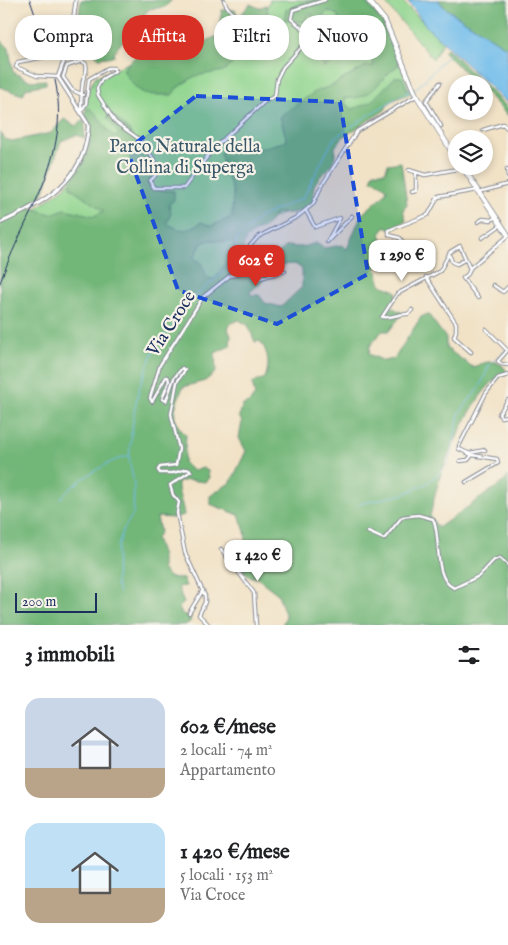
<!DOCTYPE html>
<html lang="it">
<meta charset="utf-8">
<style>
:root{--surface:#fff;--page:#f2f2f2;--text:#202124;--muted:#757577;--accent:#d93025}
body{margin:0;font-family:"IM FELL English",serif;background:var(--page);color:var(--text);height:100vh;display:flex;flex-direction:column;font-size:19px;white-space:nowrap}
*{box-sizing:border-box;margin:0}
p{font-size:16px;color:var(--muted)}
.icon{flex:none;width:28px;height:28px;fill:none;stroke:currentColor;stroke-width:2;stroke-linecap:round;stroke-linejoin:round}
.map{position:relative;height:625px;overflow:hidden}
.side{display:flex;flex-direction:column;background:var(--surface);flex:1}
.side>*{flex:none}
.hud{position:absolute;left:15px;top:15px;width:479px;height:45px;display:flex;gap:10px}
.buttons{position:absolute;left:448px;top:75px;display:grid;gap:10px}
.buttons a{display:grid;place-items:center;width:45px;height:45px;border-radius:50%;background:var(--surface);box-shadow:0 2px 8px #0003;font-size:25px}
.scale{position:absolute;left:15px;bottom:12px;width:82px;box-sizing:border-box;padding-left:5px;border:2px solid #1b2f5e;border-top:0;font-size:14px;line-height:18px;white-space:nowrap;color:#1b2f5e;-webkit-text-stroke:4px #f7f3e8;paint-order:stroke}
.price{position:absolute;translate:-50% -42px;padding:0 11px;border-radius:10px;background:#fff;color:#222;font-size:16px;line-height:32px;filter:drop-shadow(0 1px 2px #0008)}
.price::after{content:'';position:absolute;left:50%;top:30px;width:15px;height:11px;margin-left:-8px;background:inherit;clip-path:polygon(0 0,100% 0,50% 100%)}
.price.on{background:var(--accent);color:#fff}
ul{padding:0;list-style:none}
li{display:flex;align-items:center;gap:15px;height:125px;padding:0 25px}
li span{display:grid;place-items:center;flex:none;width:140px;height:100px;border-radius:15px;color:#555}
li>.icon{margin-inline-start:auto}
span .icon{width:60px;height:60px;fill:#fffc;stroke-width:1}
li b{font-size:21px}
h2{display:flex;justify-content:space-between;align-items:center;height:60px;padding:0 25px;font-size:21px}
.tag{padding:0 18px;border-radius:20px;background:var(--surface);box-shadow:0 2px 8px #0003;font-size:18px;line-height:45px}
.tag.on{background:var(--accent);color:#fff}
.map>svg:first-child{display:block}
</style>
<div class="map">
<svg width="508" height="625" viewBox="0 0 508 625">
<rect width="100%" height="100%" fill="#f7f3e8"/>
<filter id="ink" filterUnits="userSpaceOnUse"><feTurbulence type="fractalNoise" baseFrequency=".02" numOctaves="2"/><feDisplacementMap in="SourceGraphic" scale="10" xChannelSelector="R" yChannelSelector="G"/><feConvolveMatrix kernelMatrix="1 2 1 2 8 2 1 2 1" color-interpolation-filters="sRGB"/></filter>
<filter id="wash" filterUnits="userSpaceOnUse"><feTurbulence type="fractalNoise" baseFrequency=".0096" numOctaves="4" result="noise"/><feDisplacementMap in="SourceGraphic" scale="20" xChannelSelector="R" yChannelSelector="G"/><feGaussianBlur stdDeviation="1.12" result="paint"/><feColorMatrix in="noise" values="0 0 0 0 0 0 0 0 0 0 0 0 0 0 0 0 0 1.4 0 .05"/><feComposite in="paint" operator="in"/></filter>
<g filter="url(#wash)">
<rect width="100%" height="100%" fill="#f1e2c6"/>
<path fill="#8ed48d" stroke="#548276" d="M270,0H366L384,23L411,93L384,104L341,133L298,208C277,215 259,223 243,239L0,625L35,209L65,187L82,161L90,131L85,114L89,89L96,76L114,70L169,42L210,60L262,21Z
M383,0H401L443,42L433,59Z"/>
<path fill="#72b678" stroke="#46726b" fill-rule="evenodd" d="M81,0H172L165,7L149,9L114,52L115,56L99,58C87,48 88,37 77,28Z
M311,0H363L382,22L399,65C376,80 375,101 344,98L346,105L353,109L371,102L395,77H402L408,91C399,97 389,100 385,110L343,137L335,147C337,170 320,171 314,186C313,190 314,198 313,203C300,213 293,214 277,213L264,228L257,230L246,239L238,262L229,275L234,277L271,262L286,246L302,247L316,243L324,248L343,245L347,249L361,215L383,196L387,189L377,181L371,180L374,172H385L388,164L401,162L407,204L403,210L406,220L392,230L386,226L380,234L387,250L385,258L378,260L376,268L381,285L396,291V297L391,307L403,313L389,331H382L370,346L369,354L384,361L394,359L421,317L428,314L446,338V348L474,368C484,360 502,358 507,373C483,379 458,434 448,456C439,475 435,496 430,516L438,528L506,480L508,476V625H282L286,617L278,594L257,578L248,576L234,560C251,543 247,536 239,515L210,504V496L231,482L246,451L239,438L242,422L239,416L243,405L249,403L255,395L252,383L265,378C270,365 269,353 260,341L255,342L248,325L239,320L231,323L228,329L231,336L230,346L215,353L216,372L205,381L183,387C175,407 168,418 186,435L184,463L193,471L203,468L208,471L209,478L205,482L188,480L178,482C177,494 183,503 184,515L174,518L157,517L160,532L156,538L162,556V569L169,577L183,579L186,586L178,587L184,603L179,608L182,614L191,616L190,622L185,625H0V132L5,139L12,141L51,133L64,119L76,126L83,120L85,125L84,138L76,135L61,141L43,194L27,207L51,214L65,209L94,216L104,211L70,187C71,179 78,173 82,166C91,150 95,129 84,113L89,108C102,115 103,131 116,137L119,134L107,117L111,114L126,127L156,165L154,175L148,182C153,192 164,190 174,191V200L169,204L171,213L167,223C181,232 188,232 201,222L211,226L232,217L233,193L220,154L224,147L237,146L246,152L287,141L280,116L315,92L333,85L366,66H374L370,54L364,56L360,51L324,67L319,60L326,53C322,39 330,32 339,23L338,15L328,11L312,26L309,25L312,20V14H309L305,22L284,20L286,10ZM210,240L234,242C230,259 224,265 215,279L207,278L201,262L194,258L202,243ZM295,264L302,269V287L281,307L265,303L259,295H251L250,292L281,265Z
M438,0H508V49L445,8Z
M250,4L259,8L266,5L271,24L261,43L248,57L235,61L224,71L195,76L177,88L172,95C142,95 140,96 123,70C142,47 155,39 186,38L191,49L225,32L220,20L222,10H235L239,17Z
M0,39L9,48L13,72L31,81L46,80V84L26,88L23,95L0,87Z
M447,48L483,84H477L444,52Z
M484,84L508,108V116L484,90Z"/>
<path fill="#72bdeb" stroke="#4676a4" d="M407,0H438L445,8L507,48L508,104L427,27Z"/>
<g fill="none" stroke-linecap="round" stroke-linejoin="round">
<path stroke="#72bdeb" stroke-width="1" d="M61,498C73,483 109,459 129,456
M359,504L404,494L426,484L446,467L452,452L459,414L480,386L490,364L506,350
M119,593L116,584L117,551L122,532L133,514L134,484L129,458L134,412L140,385L153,352L191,300L218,277L228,264L238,238L260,217L303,198L334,138L375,111L405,93L415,90L453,50"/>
</g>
</g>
<g filter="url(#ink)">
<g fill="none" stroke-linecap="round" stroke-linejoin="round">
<defs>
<path id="minor" d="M215,36L236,22C235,12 226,9 224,0
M44,57L18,62L16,67L37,76L58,77
M440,83L426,101L441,126
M81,110C81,104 82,85 83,80C85,73 88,72 86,64L82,61L67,66L63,77L72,90L83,95
M81,111L86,104L89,79L108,68H114L115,71L102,79L97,88L98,95L115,122L139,139L158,165L155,176L150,181L154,188H184L213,149L264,102L275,96L277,79L283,67L312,36L291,19L293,10L325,0
M483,130L503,124L508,129
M507,169L508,177
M409,170L425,175L463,168
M412,192L416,191V174
M479,192L508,184
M306,211L315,227L340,218L327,242L352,216
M478,222L483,219L491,220L496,217
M482,238L501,225
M449,254L452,262L457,264L466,259
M395,267L402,258L403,243L400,238L389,235V230L428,215L438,197L478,190
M232,276L262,264H265V269L255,276L257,279L285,271
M426,277L456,323V331L454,337L471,352
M493,285L503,292L508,287
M478,298L463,278L468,274L470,268L508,236
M382,317L397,294L440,271L450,252L460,246L470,269
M382,317C391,319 398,313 408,314L412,310
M486,329L507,350
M507,351L498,361L501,364L508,365
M508,400L499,414L501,417L508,416
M470,453L485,450
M460,461L468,460L472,455
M466,482L498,463L497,459L472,455L459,449V446L486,393L498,378L508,375
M368,532L384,539L402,517L418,515L433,519C442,536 432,578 454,588L479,576L494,560L500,558L508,565
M221,549L254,593L256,625
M189,613L203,590
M209,625L199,615L205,602V596L185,553L177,513L179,502L173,495L170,485L191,471L187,469L173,473H160L158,470L160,467L176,465L179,449L171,414L177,382L185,370L182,368L174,378L166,401L162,399L169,381L168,377H166L152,402L150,398L160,365L203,297L237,270L249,247L258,237L297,217L313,204L322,185L357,131L416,96"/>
<path id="tertiary" d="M0,223C37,206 77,186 86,143C87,137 89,130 88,124L58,77L70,45L76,0"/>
<path id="primary" d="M368,0L385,21L415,93L456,158
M462,166L508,235"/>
</defs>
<use href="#minor" stroke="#868892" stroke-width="4.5"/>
<use href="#tertiary" stroke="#868892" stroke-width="5"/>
<use href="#primary" stroke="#868892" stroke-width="6"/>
<use href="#minor" stroke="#fff" stroke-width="2.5"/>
<use href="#tertiary" stroke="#fff" stroke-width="3"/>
<use href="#primary" stroke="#fff" stroke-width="4.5"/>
<path stroke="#1b2f5e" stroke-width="1" d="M30,0L48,53
M0,283C24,213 72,159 55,80"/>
</g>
</g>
<path fill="#1d4ed8" fill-opacity="0.2" stroke="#1d4ed8" stroke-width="4" stroke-dasharray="10 6" stroke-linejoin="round" d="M196,96L340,102L368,274L277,324L178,290L127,150Z"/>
<g text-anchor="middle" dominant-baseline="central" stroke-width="4.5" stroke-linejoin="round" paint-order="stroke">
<g font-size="18" fill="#38586a" stroke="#f7f3e8">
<text x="185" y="147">Parco Naturale della<tspan x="185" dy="21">Collina di Superga</tspan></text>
</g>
<g font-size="18" fill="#1b2f5e" stroke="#f7f3e8">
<text transform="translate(172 324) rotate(-57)">Via Croce</text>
</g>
</g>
</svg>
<div class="buttons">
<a><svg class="icon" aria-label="locate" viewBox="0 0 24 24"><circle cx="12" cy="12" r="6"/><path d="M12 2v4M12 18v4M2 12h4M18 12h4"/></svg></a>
<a><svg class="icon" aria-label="layers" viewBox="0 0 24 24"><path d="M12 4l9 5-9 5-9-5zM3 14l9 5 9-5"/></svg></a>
</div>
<div class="scale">200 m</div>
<b class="price" style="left:402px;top:282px">1 290 €</b>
<b class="price on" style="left:256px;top:287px">602 €</b>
<b class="price" style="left:258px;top:582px">1 420 €</b>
<div class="hud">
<a class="tag">Compra</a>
<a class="tag on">Affitta</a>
<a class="tag">Filtri</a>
<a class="tag">Nuovo</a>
</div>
</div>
<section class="side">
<h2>3 immobili<svg class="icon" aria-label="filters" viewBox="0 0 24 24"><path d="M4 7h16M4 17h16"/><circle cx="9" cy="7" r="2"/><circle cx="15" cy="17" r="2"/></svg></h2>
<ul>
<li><span style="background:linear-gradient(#c9d6e8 70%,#b9a48a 0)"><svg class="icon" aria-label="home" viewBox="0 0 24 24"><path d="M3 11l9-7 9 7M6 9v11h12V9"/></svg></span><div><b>602 €/mese</b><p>2 locali · 74 m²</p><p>Appartamento</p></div></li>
<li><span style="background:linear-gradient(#bfe0f5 65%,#b9a48a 0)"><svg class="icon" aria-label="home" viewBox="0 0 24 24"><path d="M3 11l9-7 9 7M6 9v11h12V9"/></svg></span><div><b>1 420 €/mese</b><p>5 locali · 153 m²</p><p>Via Croce</p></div></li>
</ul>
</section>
